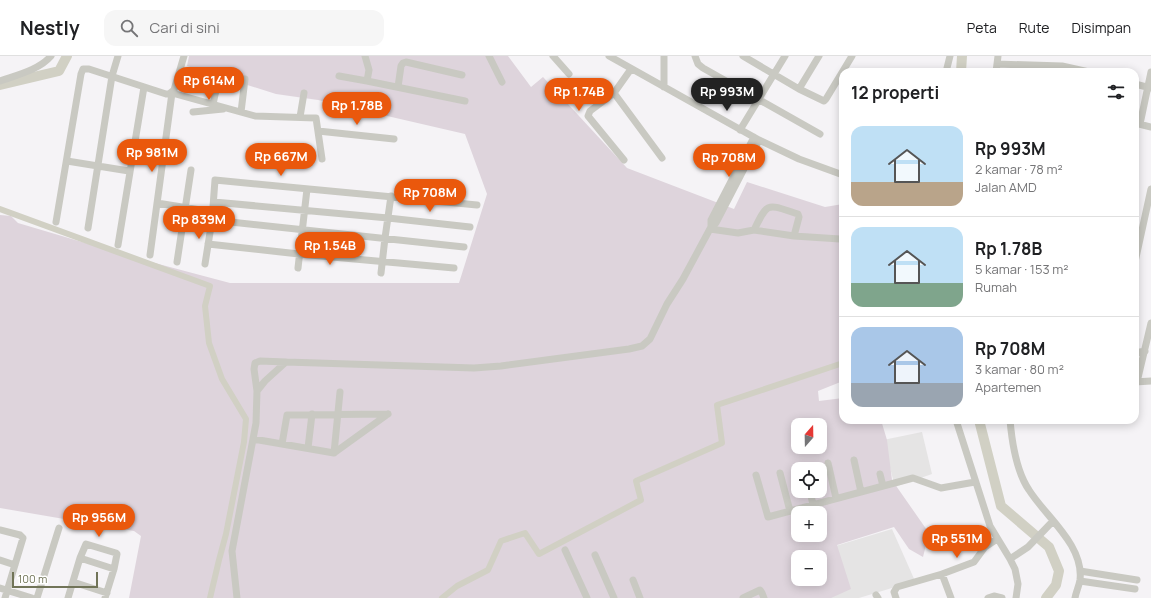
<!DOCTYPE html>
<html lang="id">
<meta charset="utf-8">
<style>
:root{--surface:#fff;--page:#f6f6f6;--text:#202124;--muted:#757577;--line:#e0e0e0;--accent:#ea580c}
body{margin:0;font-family:Manrope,sans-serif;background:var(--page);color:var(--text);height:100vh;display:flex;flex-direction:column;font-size:15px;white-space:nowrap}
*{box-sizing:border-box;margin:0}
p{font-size:13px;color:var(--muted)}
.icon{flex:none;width:22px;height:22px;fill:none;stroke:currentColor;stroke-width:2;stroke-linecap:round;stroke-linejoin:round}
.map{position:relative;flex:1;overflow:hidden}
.sheet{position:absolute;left:839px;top:12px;width:300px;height:356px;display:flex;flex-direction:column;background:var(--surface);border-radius:12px;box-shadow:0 2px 10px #0003}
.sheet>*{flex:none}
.needle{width:26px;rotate:20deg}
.buttons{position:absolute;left:791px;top:362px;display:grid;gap:8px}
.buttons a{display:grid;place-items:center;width:36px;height:36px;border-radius:8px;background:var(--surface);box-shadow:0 2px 10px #0003;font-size:20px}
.scale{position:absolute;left:12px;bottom:10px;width:86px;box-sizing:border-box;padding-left:4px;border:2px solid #717458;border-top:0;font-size:11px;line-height:14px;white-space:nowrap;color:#717458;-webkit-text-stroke:3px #fff;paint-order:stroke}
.price{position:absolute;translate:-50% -34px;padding:0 9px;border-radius:14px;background:var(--accent);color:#fff;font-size:13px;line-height:26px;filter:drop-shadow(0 1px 2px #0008)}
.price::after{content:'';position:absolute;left:50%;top:24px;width:12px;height:9px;margin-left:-6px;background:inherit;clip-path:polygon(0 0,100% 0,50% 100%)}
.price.current{background:#222;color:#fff}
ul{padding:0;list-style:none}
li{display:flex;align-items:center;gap:12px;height:100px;padding:0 12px}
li+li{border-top:1px solid var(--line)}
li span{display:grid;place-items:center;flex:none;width:112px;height:80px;border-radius:12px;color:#555}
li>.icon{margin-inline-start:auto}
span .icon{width:48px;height:48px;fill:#fffc;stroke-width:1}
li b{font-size:17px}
h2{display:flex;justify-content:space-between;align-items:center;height:48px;padding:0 12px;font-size:17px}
header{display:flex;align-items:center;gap:24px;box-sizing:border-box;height:56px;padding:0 20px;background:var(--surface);border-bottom:1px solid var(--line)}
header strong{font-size:19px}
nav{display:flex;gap:22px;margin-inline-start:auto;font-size:14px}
.search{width:280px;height:36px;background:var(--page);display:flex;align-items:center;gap:10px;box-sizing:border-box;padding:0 14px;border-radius:12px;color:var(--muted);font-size:15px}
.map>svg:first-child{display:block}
</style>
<header>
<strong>Nestly</strong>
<div class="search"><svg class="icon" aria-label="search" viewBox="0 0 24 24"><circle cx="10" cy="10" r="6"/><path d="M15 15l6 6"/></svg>Cari di sini</div>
<nav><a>Peta</a><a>Rute</a><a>Disimpan</a></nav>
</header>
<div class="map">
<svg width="1151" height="542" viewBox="0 0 1151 542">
<rect width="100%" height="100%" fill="#f5f3f6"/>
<path fill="#e5e4e4" d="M922,376L932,418L895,431L883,384Z
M892,473L915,525L859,542H764L798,523H820V501H799Z"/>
<path fill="#ded4dc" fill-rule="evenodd" d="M189,0H508L531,31L543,21L627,112L734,153L747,126L825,151L843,148V325L818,335L819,345L843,342V364H881L887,384L892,424L929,477L923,501L909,493L894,471L837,489L851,533L831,542H129L141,480L134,475L0,452V159L11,160L18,167L136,202L230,227H459L487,138L465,78L318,44L276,38L187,10ZM798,369H820V391H798ZM798,413H820V435H798ZM798,457H820V479H798ZM798,501H820V523H798Z"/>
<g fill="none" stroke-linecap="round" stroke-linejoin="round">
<path stroke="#d1d0c4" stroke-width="6" d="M0,153L210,230L205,250L209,287L222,323L246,363L244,386L226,478L219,504L210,542
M442,542L457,530L488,514L501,485L525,477L539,498L641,444L636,425L722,387L717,349L843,307"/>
<path stroke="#d1d0c4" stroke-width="10" d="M961,16L962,0
M0,29L59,15L67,0
M979,364L1001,450L1049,491L1059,515L1056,529L1046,542"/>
<path stroke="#c9c9c2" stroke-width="7" d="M365,0L369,14L367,25L465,45
M489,0L502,26
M553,0L569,18
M609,0L759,84L799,103L843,119
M664,0V31
M695,0L698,8L703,12L820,78
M743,0L799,33L824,45L826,43L852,0
M997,8L1062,10L1089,16
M946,16L950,0
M996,16L998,0
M339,20L367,25
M0,25C17,19 39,14 51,0
M1135,28L1151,32
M398,31L401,10L403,7L406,6L462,19
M799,33L819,0
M614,37L662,102
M213,48L220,16
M193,56L223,53
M241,56L245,23
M300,61L304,37
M1135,67L1151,71
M1140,68L1151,16
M740,74L785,0
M318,75L394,83
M624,104L588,60L590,55L614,37L631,13
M67,105L129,115
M214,146L388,162L470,171
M157,147L213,156
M56,166L81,18L83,13H89L166,38H169L174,34L184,0
M711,171V164L754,81
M88,172L112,20L118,0
M710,173L738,177L754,174L794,180L840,183
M754,174C768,145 767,148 798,158L799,161L794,180
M208,188L299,198L454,212
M118,189L144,31
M464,191L212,164L215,124L477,149
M150,199L172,37L255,60L316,62L322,103
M177,206L191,114
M1135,206L1151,133
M205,208L212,164
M298,212L307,133
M381,217L385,182L391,140
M1135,297L1145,295
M1135,326L1151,325
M1137,326L1151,267
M257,335L254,313L255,307L260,305L286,306
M956,364L990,470L1010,503L1015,513L1018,528L1016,542
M1010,364C1012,387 1016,415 1029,434C1046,461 1084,489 1080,524C1079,530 1076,536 1075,542
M253,383L334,397L388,358
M282,388L287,359L388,358
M308,392L312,358
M334,397L340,336
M854,404L861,436
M828,407L836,442
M780,417L790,455
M880,418L883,430
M756,419L768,461L913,422L941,432L975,426
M810,435L813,449
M0,474L20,479L23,482L5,542
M565,494L587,542
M595,499L614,542
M80,502L114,513
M1010,503L1028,491L1053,465
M0,504L15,509
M1080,515L1137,524
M942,518L951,542
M633,524L640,542
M1080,525L1135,533
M73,526L107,537
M0,532L32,542
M876,539L878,542
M37,542L59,472
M68,542L80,502L86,488L116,497L117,498L114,513L105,542
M237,542L232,495L256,367L257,335L265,325L286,306L474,312L501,310L629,293L642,290L650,283L667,248L683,223L711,171L716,167L759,84
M743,542L760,534L762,537L764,542
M896,542L894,536L897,531L942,518L974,506L985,491L997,483
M988,542L994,540L1002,542"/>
</g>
</svg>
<div class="buttons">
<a><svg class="needle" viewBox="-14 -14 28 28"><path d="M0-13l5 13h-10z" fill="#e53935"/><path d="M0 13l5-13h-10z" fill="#757577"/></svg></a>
<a><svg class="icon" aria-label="locate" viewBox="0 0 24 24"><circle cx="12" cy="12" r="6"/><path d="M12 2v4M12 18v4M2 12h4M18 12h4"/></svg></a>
<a>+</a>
<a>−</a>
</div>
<div class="scale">100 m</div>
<b class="price" style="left:209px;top:45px">Rp 614M</b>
<b class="price" style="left:579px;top:56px">Rp 1.74B</b>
<b class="price current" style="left:727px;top:56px">Rp 993M</b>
<b class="price" style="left:357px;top:70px">Rp 1.78B</b>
<b class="price" style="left:152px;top:117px">Rp 981M</b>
<b class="price" style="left:281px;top:121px">Rp 667M</b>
<b class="price" style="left:729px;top:122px">Rp 708M</b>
<b class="price" style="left:430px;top:157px">Rp 708M</b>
<b class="price" style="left:199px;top:184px">Rp 839M</b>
<b class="price" style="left:330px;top:210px">Rp 1.54B</b>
<b class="price" style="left:99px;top:482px">Rp 956M</b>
<b class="price" style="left:957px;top:503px">Rp 551M</b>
<section class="sheet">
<h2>12 properti<svg class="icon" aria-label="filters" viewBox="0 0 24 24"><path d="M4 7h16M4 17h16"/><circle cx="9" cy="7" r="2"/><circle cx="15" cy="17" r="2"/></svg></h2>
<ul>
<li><span style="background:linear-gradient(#bfe0f5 70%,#b9a48a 0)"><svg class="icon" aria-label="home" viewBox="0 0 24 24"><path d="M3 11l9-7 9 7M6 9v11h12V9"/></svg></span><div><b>Rp 993M</b><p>2 kamar · 78 m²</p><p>Jalan AMD</p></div></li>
<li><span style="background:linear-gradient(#bfe0f5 70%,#7fa58c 0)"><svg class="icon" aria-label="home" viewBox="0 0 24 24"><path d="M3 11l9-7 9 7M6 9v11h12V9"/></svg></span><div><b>Rp 1.78B</b><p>5 kamar · 153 m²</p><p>Rumah</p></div></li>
<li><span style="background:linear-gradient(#a9c7e8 70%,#9aa5b1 0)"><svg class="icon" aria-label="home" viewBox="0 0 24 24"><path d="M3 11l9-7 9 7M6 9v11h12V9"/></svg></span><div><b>Rp 708M</b><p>3 kamar · 80 m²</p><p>Apartemen</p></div></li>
</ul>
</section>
</div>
